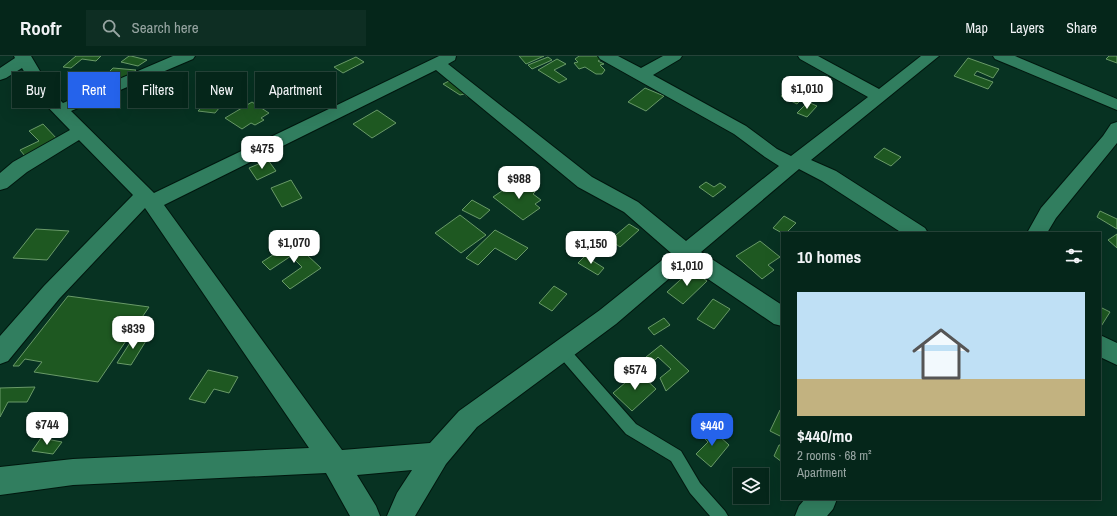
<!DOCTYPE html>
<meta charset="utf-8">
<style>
:root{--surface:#05261a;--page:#0e2e23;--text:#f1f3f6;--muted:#97a5a2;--line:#264339;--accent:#2563eb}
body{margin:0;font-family:"Archivo Narrow",sans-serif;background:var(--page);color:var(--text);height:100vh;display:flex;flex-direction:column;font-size:15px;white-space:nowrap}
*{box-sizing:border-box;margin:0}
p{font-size:13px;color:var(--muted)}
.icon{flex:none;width:22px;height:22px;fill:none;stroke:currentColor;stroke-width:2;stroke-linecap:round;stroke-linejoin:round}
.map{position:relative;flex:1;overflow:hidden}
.details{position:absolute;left:781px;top:176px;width:320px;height:268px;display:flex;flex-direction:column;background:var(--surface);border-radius:0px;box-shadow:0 4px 16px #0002,0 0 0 1px var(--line)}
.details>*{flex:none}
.hud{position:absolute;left:12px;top:16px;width:380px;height:36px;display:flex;gap:8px}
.buttons{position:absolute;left:733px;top:412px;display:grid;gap:8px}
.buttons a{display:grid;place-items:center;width:36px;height:36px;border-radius:0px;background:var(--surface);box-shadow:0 4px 16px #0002,0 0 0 1px var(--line);font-size:20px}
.price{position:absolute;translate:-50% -34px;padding:0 9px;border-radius:8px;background:#fff;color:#222;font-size:13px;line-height:26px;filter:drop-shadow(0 1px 2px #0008)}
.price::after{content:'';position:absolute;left:50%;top:24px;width:12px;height:9px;margin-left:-6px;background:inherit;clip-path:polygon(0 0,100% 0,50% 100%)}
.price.current{background:var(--accent);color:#fff}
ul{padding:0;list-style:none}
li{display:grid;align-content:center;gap:8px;height:212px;padding:0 16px}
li+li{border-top:1px solid var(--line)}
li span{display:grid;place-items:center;height:124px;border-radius:0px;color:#555}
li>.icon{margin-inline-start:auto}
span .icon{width:72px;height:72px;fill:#fffc;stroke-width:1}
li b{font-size:17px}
h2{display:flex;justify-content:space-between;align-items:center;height:48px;padding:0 16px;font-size:17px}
.chip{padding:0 14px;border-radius:0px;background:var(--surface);box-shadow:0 4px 16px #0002,0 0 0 1px var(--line);font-size:14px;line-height:36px}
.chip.current{background:var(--accent);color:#fff}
header{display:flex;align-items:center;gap:24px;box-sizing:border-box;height:56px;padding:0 20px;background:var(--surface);border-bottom:1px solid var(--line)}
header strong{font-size:19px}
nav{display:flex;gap:22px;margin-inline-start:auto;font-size:14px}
.search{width:280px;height:36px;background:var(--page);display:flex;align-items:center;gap:10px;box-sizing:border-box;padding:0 14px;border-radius:0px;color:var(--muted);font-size:15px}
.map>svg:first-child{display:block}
</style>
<header>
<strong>Roofr</strong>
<div class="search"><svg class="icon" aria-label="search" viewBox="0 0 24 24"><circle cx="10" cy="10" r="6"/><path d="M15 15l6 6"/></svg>Search here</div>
<nav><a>Map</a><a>Layers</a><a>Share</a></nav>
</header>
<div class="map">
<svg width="1117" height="460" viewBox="0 0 1117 460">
<rect width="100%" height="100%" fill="#073222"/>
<path fill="#1e5821" stroke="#699a68" d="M76,0H101L96,5L82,3L71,12L63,11Z
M129,0H131L147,4L138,10L121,6Z
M519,0H544L526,8Z
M579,0H597L601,3L598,5L604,8L600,9L605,14L602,18H596L585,11L579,13L574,7L578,6L575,3Z
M1109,0H1117V7L1106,3Z
M356,1L364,6L343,17L334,11Z
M548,1L552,4L532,13L528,9Z
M968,2L999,13L993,22L977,15L974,19L993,26L988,33L954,20Z
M557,3L566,8L554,14L567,23L559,27L538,14Z
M113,12L136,14L126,23L113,22L117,17L109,16Z
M297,17L312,27L299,33L302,36L286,44L268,31Z
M216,22L229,31L223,33L218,41H211L198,32Z
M451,24L472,38L468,41L464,38L460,39L443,28Z
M645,32L664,40L646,55L628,46Z
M786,36L801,44L797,48L781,40Z
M209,43L225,45L215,57L198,55Z
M252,46L269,57L261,62L264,64L255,69L251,67L242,73L225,62Z
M808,46L817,50L807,61L797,57Z
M377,54L396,67L372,82L353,68Z
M43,68L58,84L25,100L20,94L39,85L29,75Z
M884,92L901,101L891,110L874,101Z
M268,104L276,115L257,124L249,112Z
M291,124L302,142L282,151L271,132Z
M706,126L714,131L720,127L726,131L713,141L699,131Z
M512,128L518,132L524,128L535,136L533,138L541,144L535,148L540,152L523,164L493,141Z
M472,144L490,154L480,163L462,154Z
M1100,155L1117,163V173L1097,161Z
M460,159L486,179L461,197L435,177Z
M784,160L796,167L786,177H782L773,172Z
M629,168L639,174L620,191L610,184Z
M36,173L69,175L47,204L13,202Z
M495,174L528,192L516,204L495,192L478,209L466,202Z
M1117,178V192L1108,184Z
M760,185L780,201L768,209L774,214L762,223L736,200Z
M293,186L321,212L290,233L282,225L302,211L291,200L270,214L262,206Z
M585,200L604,212L598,219L578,207Z
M691,214L707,225L683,248L667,236Z
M554,230L567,238L552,255L539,247Z
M68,240L149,251L98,326L34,316L42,306L25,303L19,310H13Z
M713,243L730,253L714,273L697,263Z
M1100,251L1110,256L1100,272Z
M664,262L670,269L654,279L648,272Z
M135,279L149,280L131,309L117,307Z
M661,289L689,315L666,335L660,322L671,313L658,301L652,307L646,301Z
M208,314L238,321L229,337L214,333L205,347L189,343Z
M638,316L656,333L632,355L613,337Z
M35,331L27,346H8L0,361V332Z
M780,354L782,355V381L770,375Z
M708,370L729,389L711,411L696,398L708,386L700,378Z
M41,382L62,386L53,398L32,395Z
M779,389H782V406L774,400Z"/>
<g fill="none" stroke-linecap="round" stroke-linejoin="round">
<defs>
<path id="service" d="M562,288L567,290L636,368L681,395L700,427L725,455L728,460H710L690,437L671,405L626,378L557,298L556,294L557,290Z"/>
<path id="minor" d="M14,0H31L53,37L63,47L173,0H195L193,3L71,55L154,137L439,0H456L455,4L448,8L592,121L638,146L686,185L779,110L765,101L734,78L600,3L598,0H618L641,12L663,0H682L680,3L653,19L746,70L777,93L791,100L868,41L800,3L798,0H818L879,33L921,0H939L811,104L836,115L925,172L928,177H902L822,125L799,113L701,196L782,249V270L774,268L686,208L616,268L477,371L446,408L415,460H387L397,437L412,414L357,419L376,450L380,460H350L326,417L73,429L0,439V411L73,403L309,392L145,152L59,243L8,305L0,308V280L44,230L133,139L79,84L27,116L7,132L0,134V117L13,106L70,74L41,44L22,12L6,22L0,24V12L15,2ZM436,14L578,131L624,156L671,197L600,254L459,355L430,387L342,394L164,149Z
M993,0H1015L1117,43V54L995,3Z
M1117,66V87L1056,162L1047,177H1027L1041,152L1103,80L1111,68Z
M1100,279L1117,287V309L1100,301Z
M805,443H837L833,453L827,460H795L799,450Z"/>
</defs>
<use href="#service" stroke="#01170e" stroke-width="2"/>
<use href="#minor" stroke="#01170e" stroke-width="2"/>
<use href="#service" fill="#317e5f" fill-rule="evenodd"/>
<use href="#minor" fill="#317e5f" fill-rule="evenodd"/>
</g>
</svg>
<div class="buttons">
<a><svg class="icon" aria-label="layers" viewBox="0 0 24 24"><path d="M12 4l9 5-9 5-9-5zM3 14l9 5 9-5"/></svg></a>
</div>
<b class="price" style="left:807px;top:54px">$1,010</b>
<b class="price" style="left:262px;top:114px">$475</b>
<b class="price" style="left:519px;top:144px">$988</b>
<b class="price" style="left:294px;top:208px">$1,070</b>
<b class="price" style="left:591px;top:209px">$1,150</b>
<b class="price" style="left:687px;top:231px">$1,010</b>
<b class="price" style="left:133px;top:294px">$839</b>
<b class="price" style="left:635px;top:335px">$574</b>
<b class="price" style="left:47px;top:390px">$744</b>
<b class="price current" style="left:712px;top:391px">$440</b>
<div class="hud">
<a class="chip">Buy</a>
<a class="chip current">Rent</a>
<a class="chip">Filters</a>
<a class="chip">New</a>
<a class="chip">Apartment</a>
</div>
<section class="details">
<h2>10 homes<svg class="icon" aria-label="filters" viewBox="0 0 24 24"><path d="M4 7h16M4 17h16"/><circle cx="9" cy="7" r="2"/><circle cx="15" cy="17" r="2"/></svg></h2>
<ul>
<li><span style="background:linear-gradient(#bfe0f5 70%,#c2b280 0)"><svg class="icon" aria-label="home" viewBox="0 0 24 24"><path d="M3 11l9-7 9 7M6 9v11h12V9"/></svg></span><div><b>$440/mo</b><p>2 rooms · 68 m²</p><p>Apartment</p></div></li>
</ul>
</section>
</div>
